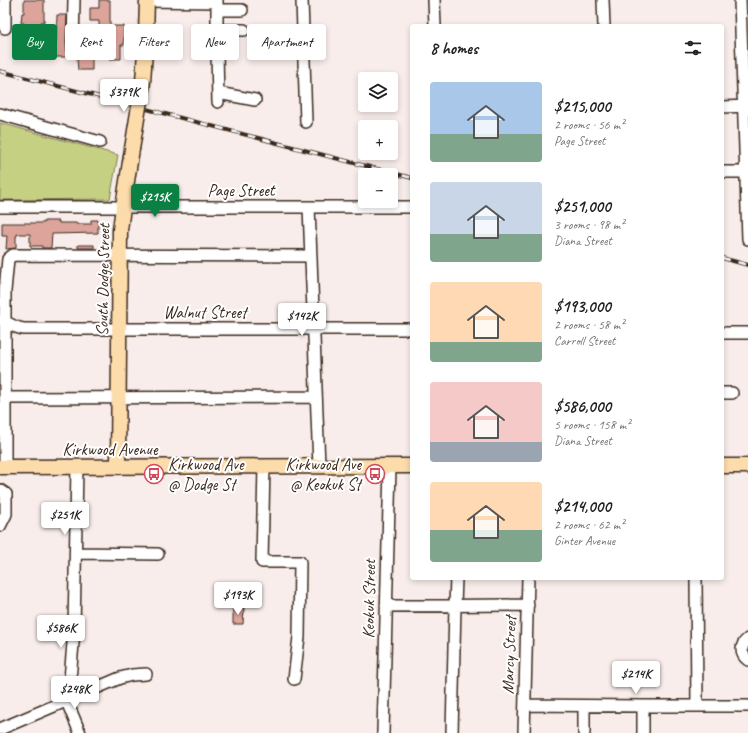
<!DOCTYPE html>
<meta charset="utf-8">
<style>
:root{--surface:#fff;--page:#f2f2f2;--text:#202124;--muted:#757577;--accent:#0b8043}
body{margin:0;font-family:Caveat,sans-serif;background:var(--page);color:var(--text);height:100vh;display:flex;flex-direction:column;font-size:15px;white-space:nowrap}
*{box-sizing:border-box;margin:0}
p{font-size:13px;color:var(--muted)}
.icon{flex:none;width:22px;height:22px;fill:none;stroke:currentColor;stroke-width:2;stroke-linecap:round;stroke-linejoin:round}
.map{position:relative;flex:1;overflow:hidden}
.drawer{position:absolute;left:410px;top:24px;width:314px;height:556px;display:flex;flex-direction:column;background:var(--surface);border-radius:4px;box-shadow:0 2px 6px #0003}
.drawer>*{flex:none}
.banner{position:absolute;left:12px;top:24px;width:338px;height:36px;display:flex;gap:8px}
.controls{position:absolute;left:358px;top:72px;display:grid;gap:8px}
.controls a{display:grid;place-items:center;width:40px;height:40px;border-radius:4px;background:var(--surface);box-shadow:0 2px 6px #0003;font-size:20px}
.price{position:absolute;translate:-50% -34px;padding:0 9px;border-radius:4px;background:#fff;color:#222;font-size:13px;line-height:26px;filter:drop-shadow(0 1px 2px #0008)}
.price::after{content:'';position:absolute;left:50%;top:24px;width:12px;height:9px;margin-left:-6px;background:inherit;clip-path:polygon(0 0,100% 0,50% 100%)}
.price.active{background:var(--accent);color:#fff}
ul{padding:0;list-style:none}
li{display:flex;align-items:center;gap:12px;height:100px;padding:0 20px}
li span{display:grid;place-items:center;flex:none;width:112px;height:80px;border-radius:4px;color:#555}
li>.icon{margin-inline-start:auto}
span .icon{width:48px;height:48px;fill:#fffc;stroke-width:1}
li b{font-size:17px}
h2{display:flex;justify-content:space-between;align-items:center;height:48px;padding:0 20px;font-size:17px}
.chip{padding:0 14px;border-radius:4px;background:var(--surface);box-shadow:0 2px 6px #0003;font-size:14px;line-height:36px}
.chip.active{background:var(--accent);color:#fff}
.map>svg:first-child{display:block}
</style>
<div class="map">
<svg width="748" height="733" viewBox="0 0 748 733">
<rect width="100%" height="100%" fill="#f8edeb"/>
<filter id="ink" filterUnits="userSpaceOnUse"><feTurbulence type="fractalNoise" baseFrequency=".025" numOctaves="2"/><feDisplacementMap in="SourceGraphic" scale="8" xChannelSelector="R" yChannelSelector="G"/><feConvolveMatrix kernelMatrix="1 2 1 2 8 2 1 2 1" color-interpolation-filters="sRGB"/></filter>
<g filter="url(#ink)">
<path fill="#c5d083" stroke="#807d50" d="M0,123L118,155L110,199L0,200Z"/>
<path fill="#dda49b" stroke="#3b2a1e" d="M24,0H44V22H41L40,42H56L57,15H67L66,42L67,57H26V31H24V23H21L22,13H24Z
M99,0H110V26H124V45H121V59H110V45H99V21H90V8H99Z
M92,57V70H78L77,58Z
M91,220H98V233L52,234L51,248H42V246H30V234H17V236H16V248L6,249L7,236H2V223H44V221H59V223H76V224H91Z
M78,245H94V248H78Z
M233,607L244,608L243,624H233Z"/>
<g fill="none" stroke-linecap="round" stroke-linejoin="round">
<defs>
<path id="minor" d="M217,0V51L218,102
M302,0L306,122
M434,0L435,26
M603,0L604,26
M740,0L748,239
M147,1L217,2
M217,10H242
M5,28V0
M217,30H244
M73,45L74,0
M218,93L255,100
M722,107L748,106
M0,114L100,142
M722,172H746
M0,207H410
M309,207L319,466
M311,256L13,255L8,259L5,291V398L316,397
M2,320C10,324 15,328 24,329H412
M722,333H748
M722,393H732
M5,398V467
M264,466L262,562H300L299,637L294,679
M77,467L74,631L68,704L80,733
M0,490L6,494V514L0,526
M76,553L158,554
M696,578L697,706
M386,606L528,605
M748,639C740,645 740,654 748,660
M525,705L643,706H748
M0,729L120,678L132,675L146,674
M383,733L390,467
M452,733L455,606L456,578
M524,733L528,578
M584,733V706
M643,733V706"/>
<path id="major" d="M143,82L146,35L147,0
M118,466L120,230L123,207L132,149
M722,466H748
M0,467L412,466"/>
</defs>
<use href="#minor" stroke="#3b2a1e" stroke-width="14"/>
<use href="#major" stroke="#3b2a1e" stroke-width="17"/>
<use href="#minor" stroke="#fff" stroke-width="11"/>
<use href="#major" stroke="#fddcac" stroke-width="14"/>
<defs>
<path id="rail" d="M0,71L412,178
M722,258L748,265"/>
</defs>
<use href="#rail" stroke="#3b2a1e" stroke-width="4"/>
<use href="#rail" stroke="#fff" stroke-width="2.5" stroke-dasharray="8" stroke-linecap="butt"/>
<defs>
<path id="major-bridge" d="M132,149L143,82"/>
</defs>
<use href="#major-bridge" stroke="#3b2a1e" stroke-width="17" stroke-linecap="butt"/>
<use href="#major-bridge" stroke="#fddcac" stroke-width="14"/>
</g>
</g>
<defs>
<symbol id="bus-ring" viewBox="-11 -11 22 22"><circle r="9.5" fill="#fff" stroke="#d1495b" stroke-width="1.5"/><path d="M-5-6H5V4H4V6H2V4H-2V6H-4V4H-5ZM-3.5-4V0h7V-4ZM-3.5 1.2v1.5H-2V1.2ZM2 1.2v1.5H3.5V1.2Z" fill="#d1495b"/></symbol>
</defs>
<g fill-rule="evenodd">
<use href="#bus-ring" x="143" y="463" width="22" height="22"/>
<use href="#bus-ring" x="364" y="463" width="22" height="22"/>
</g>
<g text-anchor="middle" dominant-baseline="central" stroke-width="4" stroke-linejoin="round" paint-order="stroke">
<g font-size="17" fill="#3b2a1e" stroke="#fff">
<text x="241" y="190">Page Street</text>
<text transform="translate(103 280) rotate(-89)">South Dodge Street</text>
<text x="205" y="312">Walnut Street</text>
<text x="110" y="449">Kirkwood Avenue</text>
<text transform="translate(369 599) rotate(-89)">Keokuk Street</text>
<text transform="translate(509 655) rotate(-88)">Marcy Street</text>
</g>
<g font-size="17" fill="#3b2a1e" stroke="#fff" text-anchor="start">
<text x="168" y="464">Kirkwood Ave<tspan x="168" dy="20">@ Dodge St</tspan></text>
<text x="361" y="464" text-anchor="end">Kirkwood Ave<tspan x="361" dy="20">@ Keokuk St</tspan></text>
</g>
</g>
</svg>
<div class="controls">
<a><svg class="icon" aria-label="layers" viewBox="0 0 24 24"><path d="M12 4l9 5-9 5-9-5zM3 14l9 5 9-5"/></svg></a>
<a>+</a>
<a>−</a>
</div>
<b class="price" style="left:124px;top:113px">$379K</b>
<b class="price active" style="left:155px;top:218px">$215K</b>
<b class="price" style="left:302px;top:337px">$142K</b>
<b class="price" style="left:65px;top:536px">$251K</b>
<b class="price" style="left:238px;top:616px">$193K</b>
<b class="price" style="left:61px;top:649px">$586K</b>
<b class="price" style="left:636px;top:695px">$214K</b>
<b class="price" style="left:75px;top:710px">$248K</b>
<div class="banner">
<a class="chip active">Buy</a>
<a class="chip">Rent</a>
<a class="chip">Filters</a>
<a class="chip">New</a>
<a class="chip">Apartment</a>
</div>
<section class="drawer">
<h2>8 homes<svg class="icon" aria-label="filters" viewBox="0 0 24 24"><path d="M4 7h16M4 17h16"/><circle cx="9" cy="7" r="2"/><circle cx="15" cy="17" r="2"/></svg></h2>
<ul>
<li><span style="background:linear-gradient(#a9c7e8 65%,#7fa58c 0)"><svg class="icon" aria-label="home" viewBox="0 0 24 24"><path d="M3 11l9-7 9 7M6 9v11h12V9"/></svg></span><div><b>$215,000</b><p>2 rooms · 56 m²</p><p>Page Street</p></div></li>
<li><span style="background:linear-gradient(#c9d6e8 65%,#7fa58c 0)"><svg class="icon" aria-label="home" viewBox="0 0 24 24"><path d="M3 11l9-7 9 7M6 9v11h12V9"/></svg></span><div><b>$251,000</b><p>3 rooms · 98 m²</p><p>Diana Street</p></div></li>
<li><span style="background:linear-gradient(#ffd9b3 75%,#7fa58c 0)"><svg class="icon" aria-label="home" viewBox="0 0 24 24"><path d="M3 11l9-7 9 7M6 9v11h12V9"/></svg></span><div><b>$193,000</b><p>2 rooms · 58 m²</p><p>Carroll Street</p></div></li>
<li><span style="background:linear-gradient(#f6c9c9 75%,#9aa5b1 0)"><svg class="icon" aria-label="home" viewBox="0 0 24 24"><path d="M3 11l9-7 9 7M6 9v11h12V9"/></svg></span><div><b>$586,000</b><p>5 rooms · 158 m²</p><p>Diana Street</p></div></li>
<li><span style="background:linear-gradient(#ffd9b3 60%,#7fa58c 0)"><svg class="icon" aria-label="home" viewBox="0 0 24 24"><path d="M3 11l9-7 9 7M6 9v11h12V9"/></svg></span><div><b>$214,000</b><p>2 rooms · 62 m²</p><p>Ginter Avenue</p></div></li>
</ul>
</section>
</div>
